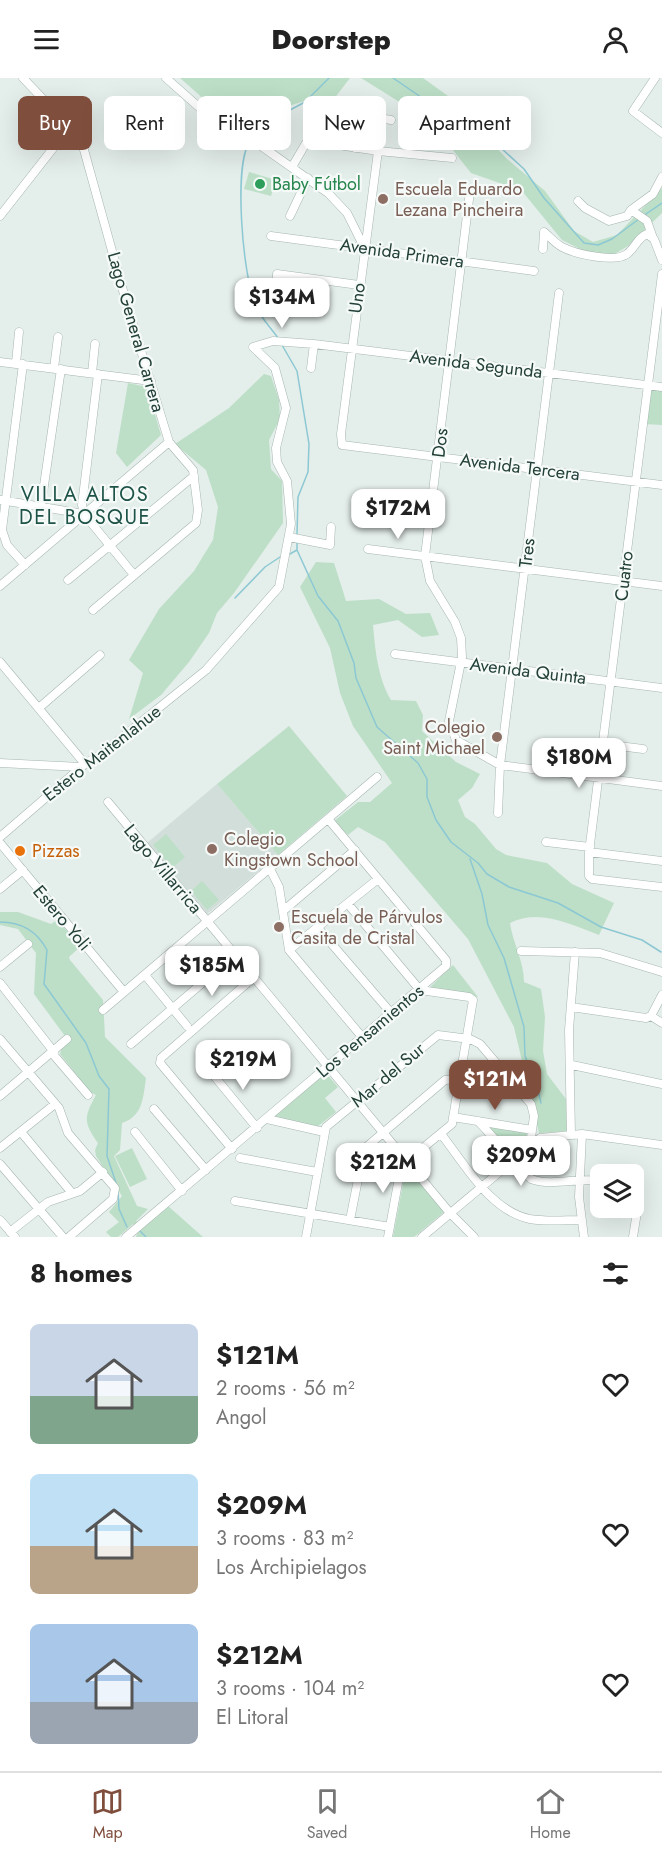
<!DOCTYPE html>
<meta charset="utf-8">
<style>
:root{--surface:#fff;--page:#f2f2f2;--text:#222;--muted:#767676;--line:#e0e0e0;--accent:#804e3c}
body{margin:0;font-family:Jost,sans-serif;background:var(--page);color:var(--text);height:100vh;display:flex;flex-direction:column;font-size:22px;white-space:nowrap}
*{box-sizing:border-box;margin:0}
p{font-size:20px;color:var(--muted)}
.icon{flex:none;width:33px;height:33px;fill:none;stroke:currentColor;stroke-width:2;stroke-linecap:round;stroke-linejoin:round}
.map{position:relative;height:1159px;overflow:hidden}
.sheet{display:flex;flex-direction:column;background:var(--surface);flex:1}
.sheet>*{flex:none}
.banner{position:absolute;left:18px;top:18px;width:627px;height:54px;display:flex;gap:12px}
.controls{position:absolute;left:590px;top:1086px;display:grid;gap:12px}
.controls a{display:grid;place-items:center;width:54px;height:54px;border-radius:9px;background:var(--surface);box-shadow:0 6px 24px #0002;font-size:30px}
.price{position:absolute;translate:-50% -51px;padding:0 14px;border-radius:12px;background:#fff;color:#222;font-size:20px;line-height:39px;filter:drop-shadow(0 2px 3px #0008)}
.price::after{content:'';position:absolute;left:50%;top:36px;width:18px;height:14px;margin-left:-9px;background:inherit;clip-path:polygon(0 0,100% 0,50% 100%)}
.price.active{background:var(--accent);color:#fff}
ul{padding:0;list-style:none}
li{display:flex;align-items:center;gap:18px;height:150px;padding:0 30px}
li span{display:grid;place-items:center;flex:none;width:168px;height:120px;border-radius:9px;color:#555}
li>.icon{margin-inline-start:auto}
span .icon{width:72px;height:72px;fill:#fffc;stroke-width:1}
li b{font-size:26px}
h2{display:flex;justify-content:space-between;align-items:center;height:72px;padding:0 30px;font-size:26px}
.tag{padding:0 21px;border-radius:9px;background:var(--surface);box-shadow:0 6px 24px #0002;font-size:21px;line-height:54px}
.tag.active{background:var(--accent);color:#fff}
header{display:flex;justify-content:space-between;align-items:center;height:78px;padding:0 30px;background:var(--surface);font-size:27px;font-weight:800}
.tabs{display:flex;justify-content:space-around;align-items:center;height:84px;border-top:2px solid var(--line);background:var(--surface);font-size:16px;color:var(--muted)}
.tabs a{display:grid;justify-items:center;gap:3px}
.tabs .active{color:var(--accent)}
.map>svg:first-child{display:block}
</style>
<header><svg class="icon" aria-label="menu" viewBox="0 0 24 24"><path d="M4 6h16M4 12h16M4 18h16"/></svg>Doorstep<svg class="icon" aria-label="person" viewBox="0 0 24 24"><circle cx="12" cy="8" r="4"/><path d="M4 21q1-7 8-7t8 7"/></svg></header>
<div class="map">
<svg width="662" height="1159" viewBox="0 0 662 1159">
<rect width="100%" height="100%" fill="#e4eeea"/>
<path fill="#d2ded9" d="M217,706L278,777L207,836L147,765Z"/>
<path fill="#bddfc7" d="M180,0H350L330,26L320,18L251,40L242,49L214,30Z
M361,0H423L448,18L506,80L545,113L574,153L593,164L617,157L662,110V135L628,168L613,177L584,173L562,162L522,113L471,95L430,43Z
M249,94L276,102L271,118L244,111Z
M264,296L271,298L279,322L280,341L269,362L271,391L282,403L283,445L234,515L217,535L209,555L189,584L161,617L129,641L143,595L129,582L159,531L194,493L213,462L218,429L206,392L175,366L229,330Z
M128,305L147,309L161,357L127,389L116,375Z
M649,309L662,311V347L645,346Z
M316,484L334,485L346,523L379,521L406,536L430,535L439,557L422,559L398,542L373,547C375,571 378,601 391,622L416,623L423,637L422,653L456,684L480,696L472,710L458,722L465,739L475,746L496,771L506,777L547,785L572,806L614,825L599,857C571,846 538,830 510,845C513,866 524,883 524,904L541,911L545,939L543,973L547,996L569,1025V1053L539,1055L514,949L468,861L385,764L358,749L348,757L334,743L358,724H370L392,705L353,648L340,615L330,570L300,509Z
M289,648L347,718L278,777L217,706Z
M166,756L185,779L172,790L153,767Z
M202,803L219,822L207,832L191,813Z
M0,834H18L51,846L57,842L81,868L69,879L70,882L103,922L105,959L146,1000C143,1020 143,1038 122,1045L120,1072L114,1078L137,1128L148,1131L136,1143L142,1151L168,1128L203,1159H136L138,1153L133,1146L118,1159H111L106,1154L119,1144L109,1134L122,1118L96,1078L95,1072L98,1065C83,1044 84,1039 96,1017L90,1014L60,976L65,958L34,916L36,875L18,851L0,847Z
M453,887L478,919L427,912Z
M326,995L338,1009L325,1020L336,1034L317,1049L272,1041Z
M485,1047L527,1052L526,1065L511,1077Z
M132,1070L147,1101L130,1109L115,1078Z
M408,1092L444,1134L414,1159H393L405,1095Z"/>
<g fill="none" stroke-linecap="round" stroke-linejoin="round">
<path stroke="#8cc8d3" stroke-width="1.5" d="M393,0L434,28L489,59L524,91L544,120L584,165L598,167L612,161L639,141
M252,59L260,48L305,24L329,0
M250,63C233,88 243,197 255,226C259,238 271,250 278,260
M643,138L662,125
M282,267L297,293L309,366L308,394L298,419L297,456
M297,464V472L318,518L338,543L354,585L356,600L377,649L418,685L427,701V719L436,742L451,764L478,785L487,796L509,809L558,825L601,849L642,862L661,874
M288,477L297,472
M235,520L265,489L280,479
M470,781L482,816L488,847L504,880L524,949L525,978L536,1004L541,1025
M0,844C21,844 37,853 47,872L44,906L86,965L99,998L109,1011L107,1078L116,1105
M118,1113L119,1131L127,1149
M140,1153L146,1159"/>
<defs>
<path id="minor" d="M23,0L81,61L127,227L169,364L193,392L198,432L196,445L93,532
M166,0L210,39L254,63L328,115L347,135L364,169
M655,0L633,33L662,55
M355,70L368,42L379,40L391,42
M378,73L341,356L342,367L662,407
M292,89L306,65L312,63L378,73L452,80
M470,113L425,478L430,503L455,544L461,560L462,579L449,643L456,662L500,687L662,708
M578,123L585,130L609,143L627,138L631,132
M0,138L69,50
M290,138L308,100
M271,158L534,193
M653,160L647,143L631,132L653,116L662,99
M543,171L544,154C550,159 556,166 562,169C575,176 615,185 627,176C636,169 637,160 647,156L654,161L662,182
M662,196L589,774V798L592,801L662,809
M276,207L277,196L359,207
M0,284L151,303
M16,285L19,254
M23,286L2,452L7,467L25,487
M54,290L58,259
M311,290L314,266
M92,295L95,266
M1,422L84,436L134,497
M41,428L61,291
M84,436L82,427L98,296
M379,440L430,444
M289,459L330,467L331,449
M368,471L662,508
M68,502L194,398
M0,508L169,364
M395,576L662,610
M0,584L85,686
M40,629L100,577
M603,666L643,671
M0,685L81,689
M108,724L450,1135L474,1159
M498,735L500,687L559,215
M0,759L85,686L100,677L206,592L279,509L291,446L287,403L277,384L276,370L286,330L275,290L253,269L273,263L314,266L662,309
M546,764L590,769
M0,765L124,914
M589,774L662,783
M270,791L279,809L289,872L363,960
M0,811L23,792
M348,826L420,912L469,919L473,922L452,1046L407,1083
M283,833L355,772
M318,850L392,936
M289,872L378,801
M521,873L600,875L662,894
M0,889L28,866
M145,897L187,948
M0,905L54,974
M571,929L646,940L651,938L662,945
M103,932L377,699
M651,938L662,917
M0,961L59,1030L68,1055L115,1110L113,1121L69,1159
M131,966L235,877
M52,975L88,1017
M572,987L662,1006
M210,993L257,1050
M0,1018L67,961
M154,1031L206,1092
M453,1039L532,1052
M267,1041L324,1054
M478,1043L531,1101C553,1109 578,1099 600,1103
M21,1054L72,1115
M135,1054L182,1113
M441,1056C465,1086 490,1133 530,1141C547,1144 565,1142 582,1142
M582,1056L579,1119L584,1159
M571,1057L569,952L575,874
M0,1070L55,1026
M232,1071L160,985L161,980L253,900
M240,1080L317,1094
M0,1086L63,1159
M235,1123L390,1149
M0,1142L15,1159
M350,1142L364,1071L445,1002L460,1001L516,1008
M10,1154L48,1124L80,1113L103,1094
M126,1159L446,888V882L329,742
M306,1159L326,1049L438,957L470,961L480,966L531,1026L534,1038L530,1067
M388,1159L403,1078
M422,1159L540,1060L582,1056L662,1067
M633,1159L638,1128"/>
</defs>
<use href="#minor" stroke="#a6b6b1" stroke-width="9"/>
<use href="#minor" stroke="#fff" stroke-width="8"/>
</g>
<circle fill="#2e9e5b" stroke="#f5faf8" stroke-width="2" cx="260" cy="106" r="6"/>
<g fill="#8d6e63" stroke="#f5faf8" stroke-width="2">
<circle cx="383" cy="121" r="6"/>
<circle cx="497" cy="659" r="6"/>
<circle cx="212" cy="771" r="6"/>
<circle cx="279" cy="849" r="6"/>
</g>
<circle fill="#e8710a" stroke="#f5faf8" stroke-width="2" cx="20" cy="773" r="6"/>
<g text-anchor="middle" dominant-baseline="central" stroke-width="4.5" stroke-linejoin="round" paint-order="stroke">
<g font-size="18" fill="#27864d" stroke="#f5faf8" text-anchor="start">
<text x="272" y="106">Baby Fútbol</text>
</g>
<g font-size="18" fill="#785e54" stroke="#f5faf8" text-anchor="start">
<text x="395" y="111">Escuela Eduardo<tspan x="395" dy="21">Lezana Pincheira</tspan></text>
<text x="485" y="649" text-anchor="end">Colegio<tspan x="485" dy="21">Saint Michael</tspan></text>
<text x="224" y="761">Colegio<tspan x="224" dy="21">Kingstown School</tspan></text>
<text x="291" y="839">Escuela de Párvulos<tspan x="291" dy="21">Casita de Cristal</tspan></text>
</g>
<g font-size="18" fill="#234039" stroke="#f5faf8">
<text transform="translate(402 175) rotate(8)">Avenida Primera</text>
<text transform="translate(357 220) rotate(-82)">Uno</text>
<text transform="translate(136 254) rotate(74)">Lago General Carrera</text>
<text transform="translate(476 286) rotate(7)">Avenida Segunda</text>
<text transform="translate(440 365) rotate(-83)">Dos</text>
<text transform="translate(520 389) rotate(7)">Avenida Tercera</text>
<text transform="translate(527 475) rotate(-83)">Tres</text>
<text transform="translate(624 498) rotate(-83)">Cuatro</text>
<text transform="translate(528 593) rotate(7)">Avenida Quinta</text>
<text transform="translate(102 675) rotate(-38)">Estero Maitenlahue</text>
<text transform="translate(163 791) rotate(50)">Lago Villarrica</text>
<text transform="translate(62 840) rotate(50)">Estero Yoli</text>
<text transform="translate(370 953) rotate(-40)">Los Pensamientos</text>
<text transform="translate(388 997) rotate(-40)">Mar del Sur</text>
</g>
<g font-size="18" fill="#c56008" stroke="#f5faf8" text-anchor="start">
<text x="32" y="773">Pizzas</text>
</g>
<g font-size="20" letter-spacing="1.5" fill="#1e5347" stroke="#f5faf8">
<text x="85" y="416">VILLA ALTOS<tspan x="85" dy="23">DEL BOSQUE</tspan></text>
</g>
</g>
</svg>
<div class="controls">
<a><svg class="icon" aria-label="layers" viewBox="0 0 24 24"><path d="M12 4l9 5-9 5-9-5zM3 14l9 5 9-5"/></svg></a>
</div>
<b class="price" style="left:282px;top:251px">$134M</b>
<b class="price" style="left:398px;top:462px">$172M</b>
<b class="price" style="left:579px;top:711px">$180M</b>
<b class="price" style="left:212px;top:919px">$185M</b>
<b class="price" style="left:243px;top:1013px">$219M</b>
<b class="price active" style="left:495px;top:1033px">$121M</b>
<b class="price" style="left:521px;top:1109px">$209M</b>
<b class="price" style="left:383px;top:1116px">$212M</b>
<div class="banner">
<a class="tag active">Buy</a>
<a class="tag">Rent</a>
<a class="tag">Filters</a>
<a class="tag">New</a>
<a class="tag">Apartment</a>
</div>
</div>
<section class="sheet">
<h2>8 homes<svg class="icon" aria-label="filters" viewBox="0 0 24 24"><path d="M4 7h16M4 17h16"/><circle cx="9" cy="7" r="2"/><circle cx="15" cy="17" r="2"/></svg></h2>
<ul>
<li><span style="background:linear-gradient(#c9d6e8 60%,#7fa58c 0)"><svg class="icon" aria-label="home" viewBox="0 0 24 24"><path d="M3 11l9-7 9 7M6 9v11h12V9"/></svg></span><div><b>$121M</b><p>2 rooms · 56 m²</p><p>Angol</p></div><svg class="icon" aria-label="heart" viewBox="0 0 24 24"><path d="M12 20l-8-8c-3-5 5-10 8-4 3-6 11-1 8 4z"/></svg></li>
<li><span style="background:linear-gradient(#bfe0f5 60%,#b9a48a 0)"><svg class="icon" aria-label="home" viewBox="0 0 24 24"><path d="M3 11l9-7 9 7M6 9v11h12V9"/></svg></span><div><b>$209M</b><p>3 rooms · 83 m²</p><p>Los Archipielagos</p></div><svg class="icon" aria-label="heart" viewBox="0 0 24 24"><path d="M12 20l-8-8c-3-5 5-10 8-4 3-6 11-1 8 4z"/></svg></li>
<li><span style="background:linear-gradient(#a9c7e8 65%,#9aa5b1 0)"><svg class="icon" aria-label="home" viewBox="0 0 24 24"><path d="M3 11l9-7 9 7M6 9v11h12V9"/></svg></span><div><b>$212M</b><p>3 rooms · 104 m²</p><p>El Litoral</p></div><svg class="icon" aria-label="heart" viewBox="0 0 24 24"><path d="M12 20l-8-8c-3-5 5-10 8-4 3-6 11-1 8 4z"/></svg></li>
</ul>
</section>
<nav class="tabs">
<a class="active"><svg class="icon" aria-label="map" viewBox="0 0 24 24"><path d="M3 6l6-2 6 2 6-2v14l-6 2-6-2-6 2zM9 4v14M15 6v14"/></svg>Map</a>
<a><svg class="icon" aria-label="saved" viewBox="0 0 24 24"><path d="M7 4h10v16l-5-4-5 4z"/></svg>Saved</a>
<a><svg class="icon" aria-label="home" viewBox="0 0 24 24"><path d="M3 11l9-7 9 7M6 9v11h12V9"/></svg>Home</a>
</nav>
